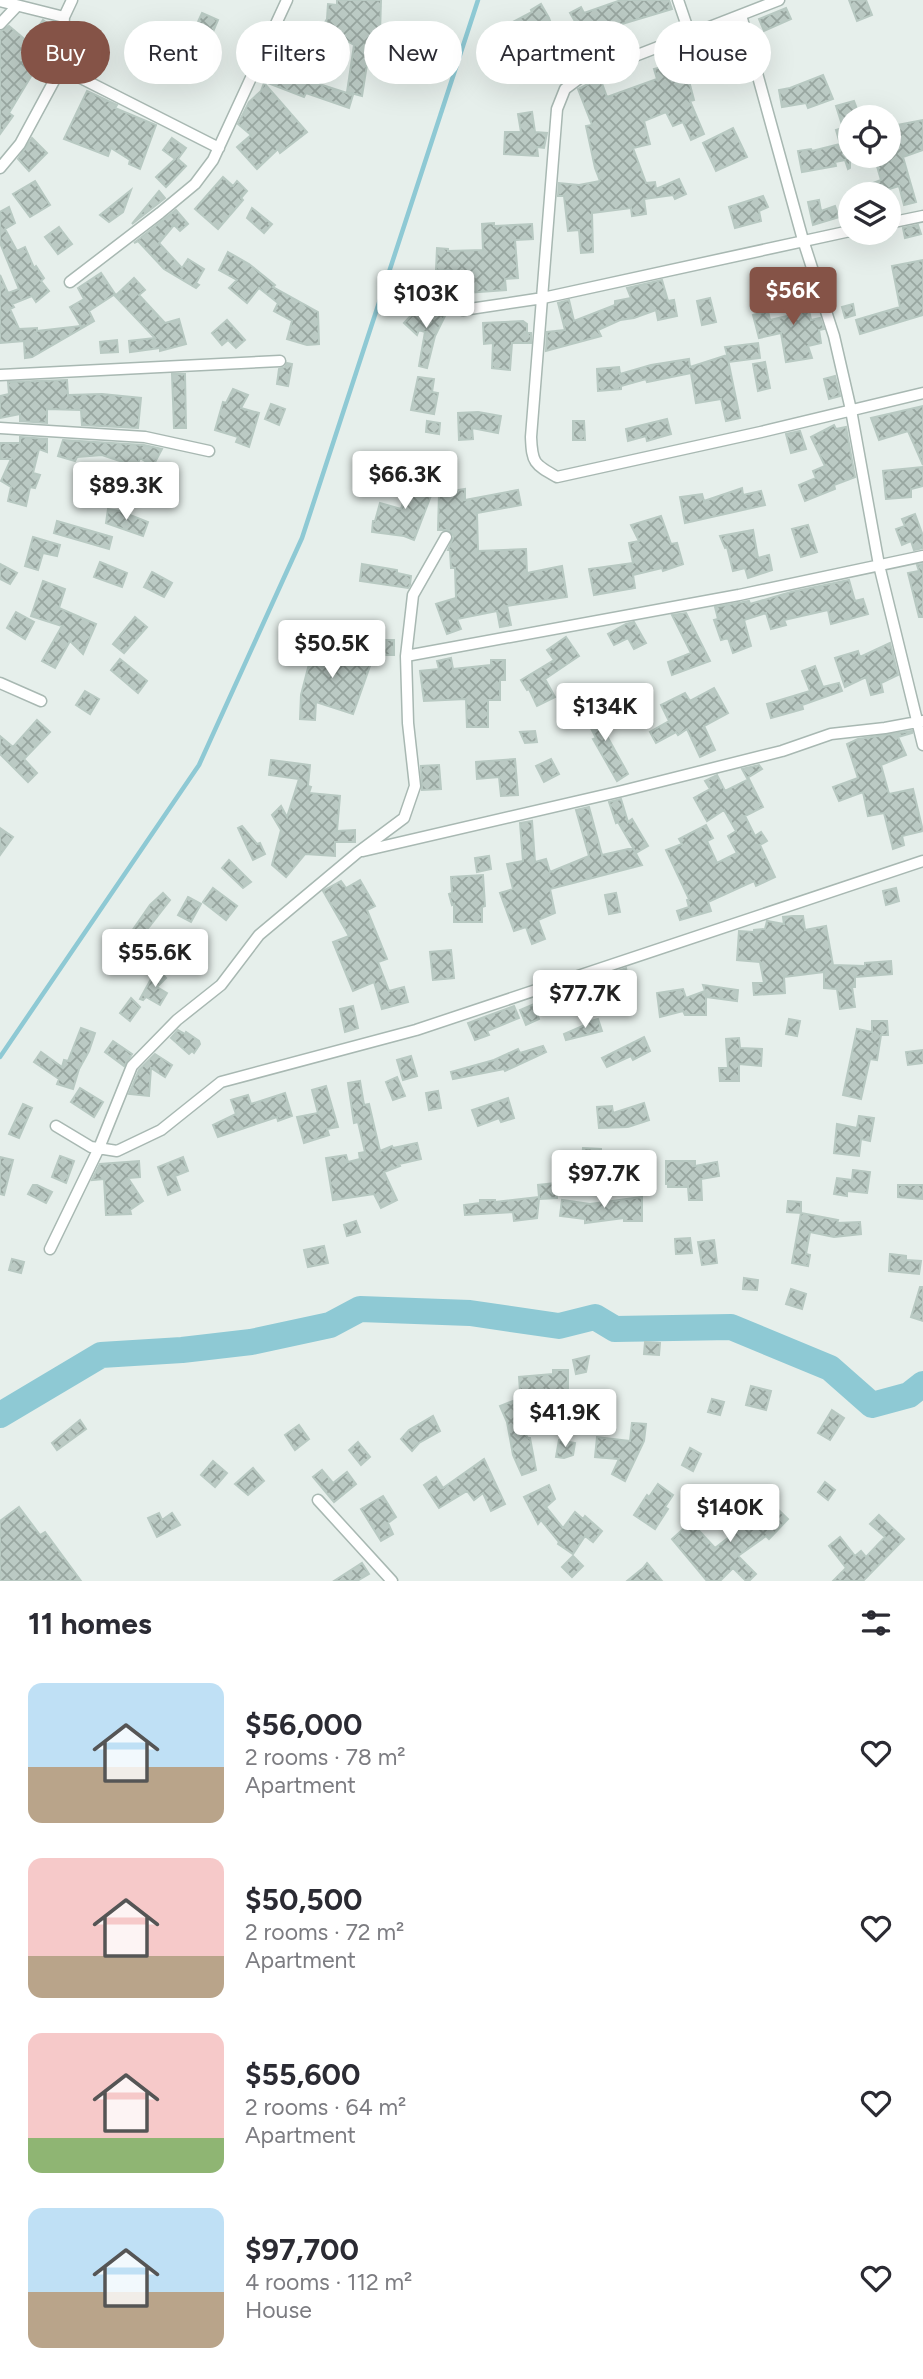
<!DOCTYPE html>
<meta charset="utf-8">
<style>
:root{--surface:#fff;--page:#f7f7f7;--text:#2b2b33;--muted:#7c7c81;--accent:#855347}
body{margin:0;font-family:Figtree,sans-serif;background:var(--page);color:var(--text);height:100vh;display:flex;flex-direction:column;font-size:26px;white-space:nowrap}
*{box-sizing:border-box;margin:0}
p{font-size:23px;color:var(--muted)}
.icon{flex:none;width:38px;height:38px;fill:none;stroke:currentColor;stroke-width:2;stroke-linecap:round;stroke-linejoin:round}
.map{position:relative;height:1581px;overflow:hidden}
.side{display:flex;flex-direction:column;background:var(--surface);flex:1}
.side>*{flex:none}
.banner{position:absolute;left:21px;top:21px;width:882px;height:63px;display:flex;gap:14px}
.tools{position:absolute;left:838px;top:105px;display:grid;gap:14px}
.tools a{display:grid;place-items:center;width:63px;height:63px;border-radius:50%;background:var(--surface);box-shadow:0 7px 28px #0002;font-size:35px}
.price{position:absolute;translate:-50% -60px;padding:0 16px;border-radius:7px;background:#fff;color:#222;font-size:23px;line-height:46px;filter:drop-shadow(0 2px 4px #0008)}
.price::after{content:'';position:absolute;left:50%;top:42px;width:21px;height:16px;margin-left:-10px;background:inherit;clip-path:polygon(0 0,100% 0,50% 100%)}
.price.on{background:var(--accent);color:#fff}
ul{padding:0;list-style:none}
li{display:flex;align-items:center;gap:21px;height:175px;padding:0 28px}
li span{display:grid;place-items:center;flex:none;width:196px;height:140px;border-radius:14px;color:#555}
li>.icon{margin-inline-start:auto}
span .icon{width:84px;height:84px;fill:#fffc;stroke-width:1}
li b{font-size:30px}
h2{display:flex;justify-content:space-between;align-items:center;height:84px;padding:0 28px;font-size:30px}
.tag{padding:0 24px;border-radius:32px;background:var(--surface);box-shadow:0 7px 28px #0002;font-size:24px;line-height:63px}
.tag.on{background:var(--accent);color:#fff}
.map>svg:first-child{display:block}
</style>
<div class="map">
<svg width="923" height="1581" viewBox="0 0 923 1581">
<defs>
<pattern id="building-cross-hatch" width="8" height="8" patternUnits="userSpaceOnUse" patternTransform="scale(1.75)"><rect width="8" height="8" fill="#bbcac4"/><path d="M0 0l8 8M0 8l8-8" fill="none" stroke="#98a6a0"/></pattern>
</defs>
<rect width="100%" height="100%" fill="#e6efeb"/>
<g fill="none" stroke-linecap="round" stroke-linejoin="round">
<path stroke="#8ec9d4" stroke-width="4.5" d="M0,1057L199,765L302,538L478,0"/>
<path stroke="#8ec9d4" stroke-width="26" d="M0,1415L101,1355L182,1350L251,1342L330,1325L360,1309L470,1313L559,1326L595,1317L615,1329L731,1327L830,1368L872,1405L909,1395L923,1384"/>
</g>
<path fill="url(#building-cross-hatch)" stroke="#b8c9c2" stroke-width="2" d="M337,0H381L380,34L372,33L362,96L347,92L354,45L322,27L327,19L328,4L337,5Z
M621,0H669L672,9L622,24L624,37L608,39L591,49L570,13L581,7L584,13Z
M849,0H866L872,15L857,21Z
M541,4L549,18L561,52L549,56L546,48L529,57L511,23L532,12L531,10Z
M786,8L791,19L764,31L759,19Z
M202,13L218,20L206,48L218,54L209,75L194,68L198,61L183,54Z
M43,20L55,28L32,65L36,68L9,113L13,116L0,134V32L9,26L28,42Z
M684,62L694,100L690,101L704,134L691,140L683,122L673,126L666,112L644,121L650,144L633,148L646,183L655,182L656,189L679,179L686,194L675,199L673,195L644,199L646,214L632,216L631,208L592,213L593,252L581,253L579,230L568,231L564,196H558L559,183L579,185L600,181L595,168L586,126L592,125L578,89L600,78L607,97L657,79L654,69Z
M270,68L353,95L349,108L306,93L304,97L265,82Z
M823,75L833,99L808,108L806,103L782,107L779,90L790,88Z
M264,83L307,132L280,153L278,149L257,169L237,147L251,135L238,124L249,102L261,91Z
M87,91L117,105L115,108L156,125L140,169L129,164L130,160L111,148L108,156L64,139Z
M854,101L860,117H850V168L848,169L845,160L835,162L836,166L802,172L798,151L811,149L812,151L840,144L836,130L843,128L836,106Z
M532,112L535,132L547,133L544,148L537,147L538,156L504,154L505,132H521L518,114Z
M923,120V150L903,157L916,202L904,205L899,186L873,194L870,184L881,180L874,156H889V131L898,129L897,125Z
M733,128L747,157L716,171L703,143Z
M32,138L47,153L29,171L18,159Z
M172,138L186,148L178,159L186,166L166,187L156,177L175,159L163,150Z
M223,177L233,186L237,181L247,191L241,198L243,200L218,229L195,209Z
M35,181L50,205L30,217L13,194Z
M131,190L123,212L109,222L100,215Z
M159,191L165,198L132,224Z
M763,196L768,207L759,211L761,221L735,228L729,207Z
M819,200L821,211L835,206L839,217L813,225L808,202Z
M9,207L15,223L5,229L17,251L25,247L34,268L36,266L44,278L41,281L49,291L36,302L32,296L12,304L14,307L10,309L19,329L37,328V331L81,326L70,307L84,299L78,288L101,273L115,294L89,311L94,321L32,357L25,358L24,341L0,343V275L8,293L19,289L0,243V212Z
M252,208L272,224L264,233L247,218Z
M176,210L188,224L180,231L174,225L159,243L182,268L188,259L204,269L196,283L199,285L196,288L164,269L138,241L134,243Z
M494,223V226L532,224L533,239L515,240L518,278L505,279L506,290L466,293L463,271L436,270L437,248L448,249V251L483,250L482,224Z
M918,225L921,234L905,238L903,228Z
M59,227L72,244L58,254L45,237Z
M228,252L249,264L275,285L273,287L318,312L319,344L307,345L287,339L292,321L274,311L278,303L259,288L247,303L229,288L237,280L219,270Z
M923,260V315L860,334L856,320L900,307L892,266Z
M134,278L145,290L139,295L165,323L179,319L186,344L160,351V348L130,352L129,341L155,338L115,296Z
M662,280L668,301L674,300L677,316L658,320L656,310L634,318L620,320L598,330L601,336L546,351L547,332L565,330L558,303L569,300L574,321L615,305V301L631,298L627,288Z
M803,280L811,320L820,318L824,329L819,330L821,343L808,346L812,358L786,362L781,333L759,338L753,315L768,311L770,320L796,314L790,283Z
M710,298L716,322L702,325L697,301Z
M853,304L855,315L845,318L842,307Z
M431,306L446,314L435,336L427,368L419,366L425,332L419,330L417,335L404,323L417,309L426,317Z
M227,320L245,340L236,348L228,340L222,345L212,333Z
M523,321L527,324V333H531V343H512L510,370L492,368L493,343L484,344L483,323Z
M117,340L118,352L101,353L100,342Z
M758,343L760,358L729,362L725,347Z
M727,355L740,418L726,421L721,399L696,403L691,373L647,382L646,379L621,386V389L598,391L597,369L619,367L620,374L651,365L689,359L690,367Z
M765,362L770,388L758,391L753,364Z
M287,363L292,364L288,386L277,384L279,369L285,367Z
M172,374H185L186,428H174Z
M835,376L840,396L829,399L824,379Z
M418,377L434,379L432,392L438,393L434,414L411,410Z
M67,380L68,395L102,394L141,398L138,428L82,425L81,410L47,409V423L20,421V414L0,418V396L9,394L8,382Z
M233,389L248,395L241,408L259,413L249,447L236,442L238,437L215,430L223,402L226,403Z
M271,404L285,409L279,425L265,419Z
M923,406V465L908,431L879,440L871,418Z
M478,412L501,416L498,433L472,428L473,439L459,440L458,413Z
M667,419L671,434L647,441L646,436L628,441L626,429Z
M427,421L440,423L439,434L426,432Z
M573,421H584L585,440H573Z
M834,425L836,429L846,427L855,477L834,485L835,489L805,501L799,485L816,478L813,471L825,466L811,437Z
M800,431L806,449L791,453L786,434Z
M20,437L47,439V452L39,449L33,473L40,475L35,488L30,487L26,506L8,501L11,487L1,481L11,459H0V443H20Z
M63,440L144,445L162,449L153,466L140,458L130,486L117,481L123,462L102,455L77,457L75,461L58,456Z
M923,467V486L911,489V497L886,499L883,471Z
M413,470L428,474L423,494L432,493L414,540L404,536L372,532L373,521H375L380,503L401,509Z
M742,488L743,495L761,491L765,505L685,523L680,497L702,494L704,501Z
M465,489V500L518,490L521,505L477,513L478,551L526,549L527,573L562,566L567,597L507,606L511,625L500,627L497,611L457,619L461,629L447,634L436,604L456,598L455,568H451L450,550H448L454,536L449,530H438L439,493Z
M108,509L120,511L148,522L143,536L106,523Z
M915,514L923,536V548L914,550L911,541L902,545L896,529L905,526L902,519Z
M661,516L671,544L677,543L683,564L663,571L662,568L633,575L635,588L594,595L589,569L633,563L629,543L639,541L631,525Z
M57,521L112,537L109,549L54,533Z
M808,525L817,552L801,557L792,529Z
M753,530L758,558L769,555L772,570L748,578L745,568L733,571L727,547L725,548L720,536Z
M33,537L60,545L57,556L43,553L38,570L25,566Z
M100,562L127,573L122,587L94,577Z
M0,564L17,573L10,584L0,579Z
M362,564L397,570V573L411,576L410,585L408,588L360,581Z
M923,564V617H919L908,573L919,571L917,565Z
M152,572L172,583L164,597L144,587Z
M849,580L855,601L863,599L868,614L831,624L828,610L784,620L786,625L771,629L766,613L744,620L751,646L733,653L728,638L721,640L714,620L718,619L715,607L749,601L750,604L791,592Z
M43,581L65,589L59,608L96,624L83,654L70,641L55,668L42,661L62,626L31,616Z
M16,612L34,622L25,639L7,628Z
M686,613L710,661L672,675L668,662L691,653L672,615Z
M135,617L147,627L124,653L113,644Z
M634,622L646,643L634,649L628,638L614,645L608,634L626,624Z
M316,637L331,641L329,648L371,663L353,714L316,702L315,720L300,719L301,695Z
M566,637L579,656L545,679L555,697L537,706L529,689L527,690L521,680L554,660L547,650Z
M381,640H394V655H381Z
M890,643L898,675L881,683L883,692L871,695L866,677L845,687L835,658L858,651L860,657Z
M451,658L453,669L491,665V660H505V680H500V700H488V727H467L466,699L424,701L420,671L439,669L437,661Z
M120,659L147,681L138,693L111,670Z
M815,666L823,687L839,683L842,691L802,705L803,709L771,718L767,704L810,691L802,671Z
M714,688L728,713L704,726L715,750L700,757L687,729L678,735L676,732L656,743L650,732L669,721L661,705L685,693L690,701Z
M85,691L99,699L90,714L76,705Z
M591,708L594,713L601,709L608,724L602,727L628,774L617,781L593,739L596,738L583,713Z
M37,720L50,732L24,759L37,773L28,782L0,754V736L13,747Z
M535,731L537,742L525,743L520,732Z
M912,731V733L898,737L906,755L881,765L889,794L913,789L923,831L902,836L904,845L893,849L884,813L868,816L863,792L839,801L833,787L858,778L847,744L858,739Z
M515,759L518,795L501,796L499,777L477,779L476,762Z
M551,759L559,774L544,782L536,766Z
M271,760L310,765L308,786L311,787L309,793L340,796L337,831L355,830V842H335V856L305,854L286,877L272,865L281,830L272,815L281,806L287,817L299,779L269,775Z
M439,765L441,789L422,790L421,766Z
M759,765L762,769L747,778L742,769Z
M717,775L725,791L749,779L763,807L745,816L755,836L761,832L767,841L760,845L775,877L756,886L754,881L708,902L711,911L680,920L677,911L689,907L687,900L689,899L666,850L682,844L679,839L706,825L713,838L707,841L717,863L737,853L728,836L736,831L724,810L707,821L694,798L710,789L705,781Z
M621,799L628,822L632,819L648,846L636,853L618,822L616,823L609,802Z
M589,807L602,855L633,848L642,865L550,889L555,913L538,920L545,939L532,944L526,927L514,931L500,893L513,889L507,864L523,861L520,823L532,821L535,862L546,859L550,872L589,856L576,810Z
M242,826L257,844L260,843L265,854L253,860L238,828Z
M0,828L13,837L0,855Z
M489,856L491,869L477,872L475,858Z
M229,860L251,882L243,888L222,868Z
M483,875L485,906L482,907V922H454V904L452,905L449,894L452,893L451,877Z
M360,880L375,906L367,910L387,959L378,962L389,991L404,987L408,1002L382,1009L374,982L353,991L333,942L349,936L323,891L341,881L346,888Z
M213,888L237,906L226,920L203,902Z
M896,888L899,901L886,905L883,891Z
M163,893L170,900L135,945L127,938L150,905Z
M616,893L620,912L609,914L605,895Z
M188,897L201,904L191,922L178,915Z
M794,916H803L805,930L826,926L833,965L865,966V963L891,961L892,974L855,977V987H852L855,1007L840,1009L837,989L824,988V972L784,977L785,993L754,995L753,983H764L760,962L737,960L739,931L754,932V930L765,929L767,921L784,924L783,917Z
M451,950L454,978L433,980L430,952Z
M157,968L166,978L157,987L167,993L160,1005L146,997L143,1000L140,999Z
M626,968L629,985L613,988L610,974Z
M577,984L581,993L572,997L574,1001L558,1009L550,994Z
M703,985L738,990L737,1001L707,997L706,993V1015H685L683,1011L660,1017L657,993L683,989L686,998L705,991Z
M131,998L140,1007L130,1021L120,1013Z
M534,1004L539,1019L526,1025L520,1010Z
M353,1006L358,1028L345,1032L340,1009Z
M514,1006L519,1018L487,1031L489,1035L475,1040L468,1023Z
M598,1019L602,1031L566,1040L564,1034L585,1025L584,1023Z
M789,1019L800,1021L797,1036L786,1034Z
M872,1021H887L888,1035H881L877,1060L870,1059L861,1099L843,1095L857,1029L872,1032Z
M81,1028L95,1033L89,1051L79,1069L73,1089L57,1084L59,1079L34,1062L41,1052L62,1067L64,1060L68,1061Z
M178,1030L185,1034L186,1032L199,1041L200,1044L194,1053L192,1051L189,1054L171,1038Z
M644,1037L650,1051L633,1060L631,1056L607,1067L602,1058Z
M739,1038L740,1048L762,1049L761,1066L739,1064V1081H720L719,1068H728L726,1039Z
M113,1041L132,1054L124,1066L105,1052Z
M543,1046L546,1052L505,1071L504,1069L453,1079L451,1072L494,1060L518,1049L520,1053Z
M923,1050V1063L908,1065L906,1052Z
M155,1054L172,1065L165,1077L151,1068L149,1096L129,1094L139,1070Z
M411,1056L417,1076L403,1080L397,1060Z
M397,1077L405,1096L393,1100L386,1082Z
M360,1081L364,1105L369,1104L380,1151L392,1146L393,1148L417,1143L421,1159L399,1164L400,1166L384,1172L397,1200L381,1208L374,1194L333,1200L326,1158L346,1155L348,1162L360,1159L359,1153L365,1152L358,1122L354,1123L348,1083Z
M326,1086L338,1127L327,1129L329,1135L304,1143L297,1117L318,1113L312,1090Z
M80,1088L103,1102L94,1117L71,1102Z
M438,1091L441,1108L429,1110L426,1093Z
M285,1093L292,1116L278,1121L277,1117L218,1137L213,1125L236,1114L231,1100L248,1095L251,1104Z
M508,1098L514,1118L501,1122L499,1118L478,1126L472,1110Z
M644,1103L649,1120L628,1127L599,1128L597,1107L612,1106L613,1113Z
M23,1104L32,1108L19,1138L9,1134Z
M859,1116L874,1118L870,1141L861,1139L859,1156L834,1153L837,1124L857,1128Z
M583,1148L601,1149V1160H594L593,1180H574L575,1163H582Z
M60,1156L74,1161L66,1183L52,1177Z
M0,1157L13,1160L4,1195L0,1194Z
M183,1157L188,1171L175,1176L180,1190L168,1195L158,1167Z
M139,1161L140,1177L128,1178L143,1201L130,1210L131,1214L106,1215L104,1179L92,1180L100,1164Z
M666,1161H695V1166L717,1162L719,1176L701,1179L702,1200H689L688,1187H668V1184H666Z
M853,1170L870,1172L867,1193L847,1191V1196L834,1194L837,1178L852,1180Z
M555,1183L557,1198L539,1199L537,1218L514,1221L513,1212L465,1215L464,1205L480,1203V1200H495V1202L539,1197L538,1185Z
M33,1185H37L52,1192L46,1203L28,1194Z
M898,1185H923V1199L898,1197Z
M642,1197V1221H624V1218L585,1223V1219L560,1216L562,1200L590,1204Z
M788,1201L801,1202V1213L787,1212Z
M801,1213L838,1220L837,1223L860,1222L861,1234L834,1237L810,1232L806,1254L810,1255L808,1266L792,1263Z
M356,1221L360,1232L347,1236L344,1225Z
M690,1238L692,1253L676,1254L675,1239Z
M714,1240L717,1263L702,1265L698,1242Z
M324,1246L328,1263L308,1267L304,1250Z
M890,1254L906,1256V1260L921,1261L919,1274L889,1271Z
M12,1259L24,1262L21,1273L9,1270Z
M744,1278L758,1280L757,1290L743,1289Z
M920,1287H923V1321L911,1317Z
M791,1289L806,1294L802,1309L786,1304Z
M645,1342L660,1343L659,1355L644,1354Z
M589,1356L586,1372L576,1374L573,1360Z
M553,1370H568V1391L544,1393L543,1389L520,1391L519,1377L553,1374Z
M751,1386L771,1391L766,1410L746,1405Z
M712,1399L724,1402L720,1415L708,1412Z
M513,1401L521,1427L528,1438H530L536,1470L522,1475L513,1455L507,1422L500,1406Z
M832,1410L844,1418L830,1440L818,1433Z
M433,1416L440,1431L419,1443L412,1451L401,1439L409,1430Z
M80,1420L86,1429L57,1450L52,1443Z
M632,1423L646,1424L644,1441L625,1481L612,1474L619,1459L595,1457L597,1437L630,1441Z
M299,1425L309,1439L295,1450L285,1435Z
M559,1440L575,1443L573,1455L564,1458L556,1457Z
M358,1442L370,1457L361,1465L349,1450Z
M690,1448L701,1454L693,1471L682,1465Z
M484,1459L505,1504L491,1511L483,1493L474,1500L467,1491L439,1508L424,1485L436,1477L443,1488Z
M213,1461L227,1473L215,1487L201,1475Z
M253,1468L264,1481L248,1495L235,1484Z
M322,1470L333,1483L347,1472L356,1484L334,1502L313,1477Z
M825,1482L835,1490L828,1500L818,1492Z
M658,1484L673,1495L665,1507L668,1509L655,1529L634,1515L647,1495L649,1497Z
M549,1485L555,1499L546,1507L563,1528L575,1512L583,1519L585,1516L602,1531L593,1542L585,1536L573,1554L558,1544L559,1542L541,1520L538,1524L524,1497Z
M383,1496L396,1517L388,1523L393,1534L381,1541L361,1509Z
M766,1498L788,1519L769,1539L766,1536L738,1556L756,1574L749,1581H746L733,1568L720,1581H707L672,1539L691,1522L715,1548L733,1534L731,1532Z
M19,1507L40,1535L45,1532L81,1581H0V1521Z
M159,1513L162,1520L172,1513L180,1525L157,1537L148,1518Z
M879,1515L904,1539L863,1581H833L846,1568L829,1546L840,1537L855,1556L861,1551L866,1557L885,1537L870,1524Z
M573,1556L583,1566L572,1577L562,1567Z
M362,1563L369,1574L357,1581H334Z
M647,1563L662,1581H627L643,1568Z"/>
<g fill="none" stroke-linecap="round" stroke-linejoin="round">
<defs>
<path id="street" d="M678,0L690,35
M779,0L581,77L565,89L557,109L531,437C532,463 534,464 557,477L761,432L923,393
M0,1L64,17
M741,15L803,240L834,336L851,410L879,565L923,745
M0,24L17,6
M61,68L219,148
M0,168L20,144L61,68L64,17L72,0
M889,223L923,216
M70,282L160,213L195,184L213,160L287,0
M463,310L543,298L850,231
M0,375L280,361
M0,428L145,437L209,451
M406,656L739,595L923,556
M0,683L41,701
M363,851L622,791L782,751L831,734L885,728L923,721
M56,1126L91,1147L117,1151L161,1130L221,1082L416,1030L923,861
M50,1249L99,1148L132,1066L177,1020L221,985L259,935L357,853L404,818L415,786L408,723L406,656L413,595L446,537
M318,1500L392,1581"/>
</defs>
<use href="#street" stroke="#a8b8b2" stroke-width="13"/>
<use href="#street" stroke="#fff" stroke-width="10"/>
</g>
</svg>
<div class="tools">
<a><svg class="icon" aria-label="locate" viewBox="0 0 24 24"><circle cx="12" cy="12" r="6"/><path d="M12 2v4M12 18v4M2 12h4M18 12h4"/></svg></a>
<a><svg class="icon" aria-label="layers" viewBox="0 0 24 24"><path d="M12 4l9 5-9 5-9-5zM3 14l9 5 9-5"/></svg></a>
</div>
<b class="price on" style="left:793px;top:327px">$56K</b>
<b class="price" style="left:426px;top:330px">$103K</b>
<b class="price" style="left:405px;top:511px">$66.3K</b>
<b class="price" style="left:126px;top:522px">$89.3K</b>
<b class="price" style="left:332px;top:680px">$50.5K</b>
<b class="price" style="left:605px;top:743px">$134K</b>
<b class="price" style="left:155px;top:989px">$55.6K</b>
<b class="price" style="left:585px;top:1030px">$77.7K</b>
<b class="price" style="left:604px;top:1210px">$97.7K</b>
<b class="price" style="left:565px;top:1449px">$41.9K</b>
<b class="price" style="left:730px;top:1544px">$140K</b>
<div class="banner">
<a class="tag on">Buy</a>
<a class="tag">Rent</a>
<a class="tag">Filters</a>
<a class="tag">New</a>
<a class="tag">Apartment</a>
<a class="tag">House</a>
</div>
</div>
<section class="side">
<h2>11 homes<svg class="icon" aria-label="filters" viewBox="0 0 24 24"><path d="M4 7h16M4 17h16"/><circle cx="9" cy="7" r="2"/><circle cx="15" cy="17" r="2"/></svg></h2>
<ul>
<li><span style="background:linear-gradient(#bfe0f5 60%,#b9a48a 0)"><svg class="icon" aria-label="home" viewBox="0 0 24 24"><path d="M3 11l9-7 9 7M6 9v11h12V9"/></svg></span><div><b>$56,000</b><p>2 rooms · 78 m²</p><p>Apartment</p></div><svg class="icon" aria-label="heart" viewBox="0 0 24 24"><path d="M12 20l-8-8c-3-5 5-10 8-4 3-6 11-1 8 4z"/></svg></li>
<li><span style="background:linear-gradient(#f6c9c9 70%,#b9a48a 0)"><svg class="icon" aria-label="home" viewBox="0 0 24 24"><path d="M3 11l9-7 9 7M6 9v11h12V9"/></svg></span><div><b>$50,500</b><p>2 rooms · 72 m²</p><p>Apartment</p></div><svg class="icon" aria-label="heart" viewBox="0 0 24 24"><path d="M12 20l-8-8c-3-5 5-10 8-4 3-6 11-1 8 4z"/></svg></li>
<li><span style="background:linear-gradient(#f6c9c9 75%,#8fb573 0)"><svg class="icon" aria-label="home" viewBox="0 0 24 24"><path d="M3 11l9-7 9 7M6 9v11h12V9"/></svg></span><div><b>$55,600</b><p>2 rooms · 64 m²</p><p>Apartment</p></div><svg class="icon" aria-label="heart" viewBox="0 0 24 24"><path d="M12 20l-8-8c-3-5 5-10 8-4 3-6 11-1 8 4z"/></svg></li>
<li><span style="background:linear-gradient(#bfe0f5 60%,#b9a48a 0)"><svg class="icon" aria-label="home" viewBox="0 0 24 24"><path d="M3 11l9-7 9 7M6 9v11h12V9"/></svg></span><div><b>$97,700</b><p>4 rooms · 112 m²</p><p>House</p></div><svg class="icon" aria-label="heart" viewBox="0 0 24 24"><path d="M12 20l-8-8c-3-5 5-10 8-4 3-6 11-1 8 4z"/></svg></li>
</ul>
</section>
